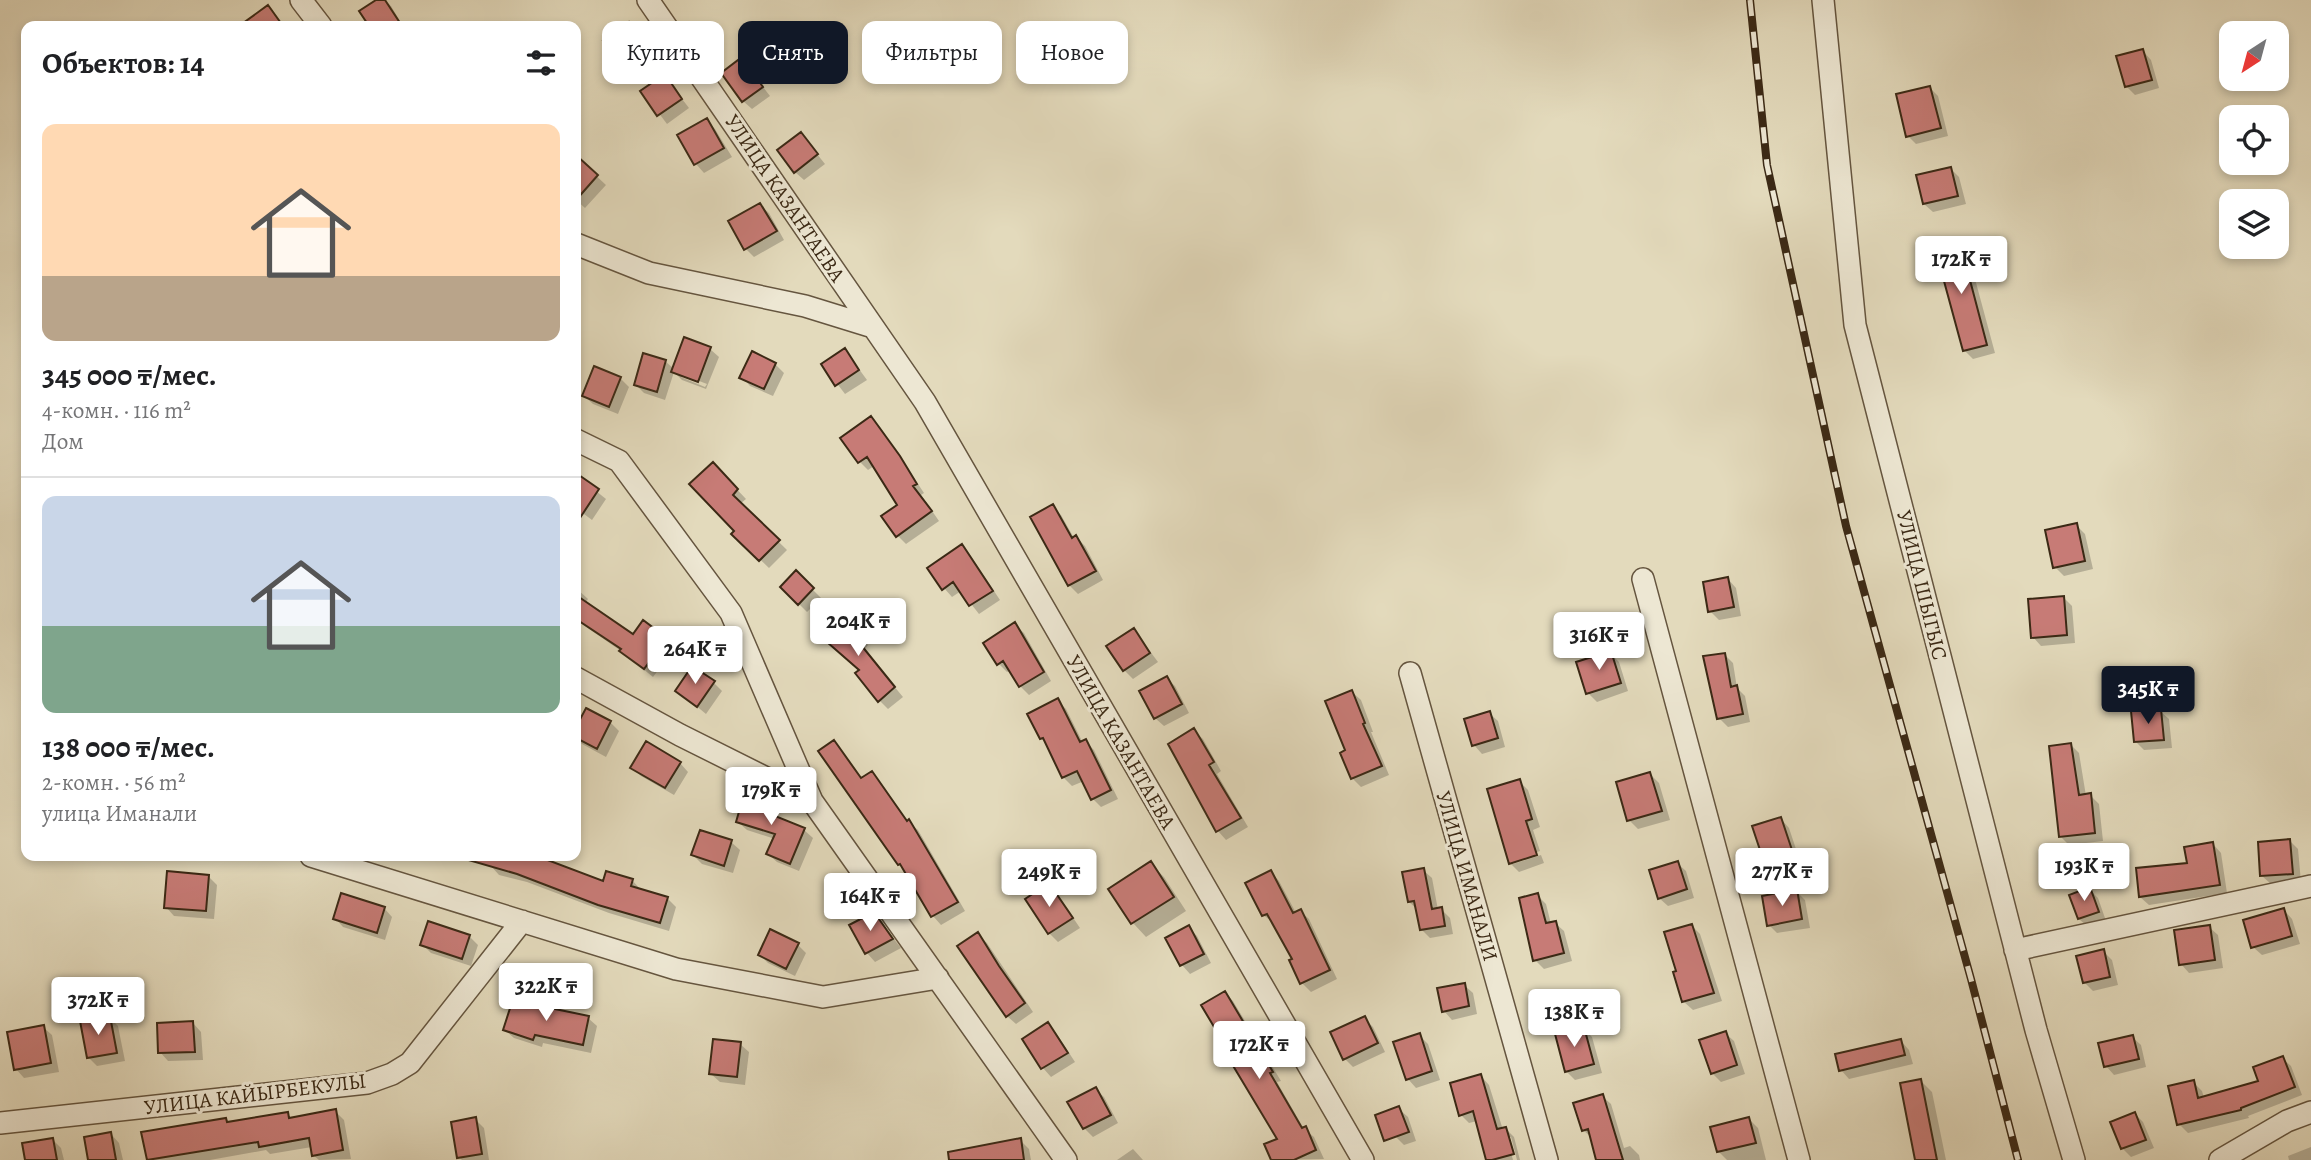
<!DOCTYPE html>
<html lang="ru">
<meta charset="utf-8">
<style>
:root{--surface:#fff;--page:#f6f6f6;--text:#202124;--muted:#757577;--line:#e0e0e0;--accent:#111827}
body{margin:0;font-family:Alegreya,serif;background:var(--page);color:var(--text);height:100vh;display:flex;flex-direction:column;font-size:26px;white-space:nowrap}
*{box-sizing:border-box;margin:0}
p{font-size:23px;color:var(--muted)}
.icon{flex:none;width:38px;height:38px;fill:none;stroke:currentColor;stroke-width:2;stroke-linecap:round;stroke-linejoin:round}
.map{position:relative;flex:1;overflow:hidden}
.details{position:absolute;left:21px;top:21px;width:560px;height:840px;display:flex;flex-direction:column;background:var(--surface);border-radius:14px;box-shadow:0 4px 10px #0003}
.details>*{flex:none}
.hud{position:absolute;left:602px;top:21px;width:665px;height:63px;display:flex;gap:14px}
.needle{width:46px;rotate:216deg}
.tools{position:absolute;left:2219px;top:21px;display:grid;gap:14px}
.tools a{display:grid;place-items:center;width:70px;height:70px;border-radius:14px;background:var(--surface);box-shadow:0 4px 10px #0003;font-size:35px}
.price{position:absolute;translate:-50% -60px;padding:0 16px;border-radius:7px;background:#fff;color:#222;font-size:23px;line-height:46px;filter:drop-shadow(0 2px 4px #0008)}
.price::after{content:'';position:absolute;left:50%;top:42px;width:21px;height:16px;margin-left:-10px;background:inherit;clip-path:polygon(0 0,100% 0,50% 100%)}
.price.current{background:var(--accent);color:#fff}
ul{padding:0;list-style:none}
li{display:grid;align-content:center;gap:14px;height:371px;padding:0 21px}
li+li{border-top:2px solid var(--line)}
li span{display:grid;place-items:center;height:217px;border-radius:14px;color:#555}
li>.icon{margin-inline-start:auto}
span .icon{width:126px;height:126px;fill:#fffc;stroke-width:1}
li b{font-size:30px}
h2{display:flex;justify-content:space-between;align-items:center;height:84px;padding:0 21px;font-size:30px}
.pill{padding:0 24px;border-radius:14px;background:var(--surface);box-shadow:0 4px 10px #0003;font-size:24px;line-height:63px}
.pill.current{background:var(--accent);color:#fff}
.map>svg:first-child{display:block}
</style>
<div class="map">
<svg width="2311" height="1160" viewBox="0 0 2311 1160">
<rect width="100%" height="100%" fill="#e3dabc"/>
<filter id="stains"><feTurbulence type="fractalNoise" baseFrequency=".00286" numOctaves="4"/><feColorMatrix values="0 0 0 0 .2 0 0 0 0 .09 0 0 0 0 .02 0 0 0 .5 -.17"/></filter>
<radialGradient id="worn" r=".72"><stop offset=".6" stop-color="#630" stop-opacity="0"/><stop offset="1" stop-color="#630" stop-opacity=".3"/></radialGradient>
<path fill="#0003" fill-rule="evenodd" d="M379,0H384L391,6L403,26H371L361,11Z
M629,25L656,58L632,76L605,42Z
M2143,51L2151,60L2159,88L2135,95L2126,86Z
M742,60L770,96L752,109L743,101Z
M665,77L689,108L667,124L643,92Z
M1930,88L1938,96L1948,136L1916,144L1908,136Z
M707,120L715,129L732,157L704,173L696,164L679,136Z
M801,134L825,164L804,180L795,172Z
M576,157L606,185L585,208L576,200Z
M1950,168L1959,177L1966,204L1933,212L1924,204Z
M760,205L769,213L784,240L754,257L746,249Z
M1959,244L1968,253L1995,353L1973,359L1964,350Z
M710,349L719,357L706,389L682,380L674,372L665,400L644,393L636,385L665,361L674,369ZM681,374L707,384L705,387L681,377Z
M845,350L867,380L845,394L823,365Z
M775,364L784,373L773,396L750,386L742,377Z
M620,378L629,387L618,414L593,404L584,396Z
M871,418L880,427L924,493L921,495L939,521L906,544L898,536L899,506L874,466L868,470L860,462Z
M713,464L746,499L740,504L787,550L769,568L734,534L736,531Z
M576,475L606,499L592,520L576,508Z
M1052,506L1061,515L1074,538L1076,537L1085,546L1103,580L1078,594L1069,585Z
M2076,525L2085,534L2093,569L2064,576L2055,567Z
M961,546L970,555L1000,600L979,614L961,591L952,597L944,588Z
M796,573L821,598L807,612L782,587Z
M1728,579L1736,588L1741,616L1719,620L1710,611Z
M576,588L588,599L585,603L633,636L666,639L675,648L653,677L621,651L576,620Z
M2064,598L2072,606L2075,643L2041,646L2033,637Z
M1015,625L1024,633L1051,681L1029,695L1020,686L1011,670L1007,672L999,664L986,644Z
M1134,630L1158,662L1133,679L1124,670Z
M859,637L868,645L864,650L903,697L888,709L879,700L861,670L831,644Z
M1610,653L1619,662L1628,691L1597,702L1588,693Z
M1724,654L1733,663L1737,688L1745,696L1750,722L1728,727L1719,718Z
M1166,678L1175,686L1189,713L1164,726L1155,718Z
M714,683L722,691L706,714L677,690Z
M1352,692L1361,700L1373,732H1371L1389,775L1361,787L1352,778L1342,754L1347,751Z
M1057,700L1066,709L1083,743L1085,741L1094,750L1118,799L1101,807L1093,799L1084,781L1072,786L1063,777L1048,744L1042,738L1030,714Z
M587,710L610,722L619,731L606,757L582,744L576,738V731Z
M2160,711L2169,719L2172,748L2144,750L2136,742Z
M1489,713L1498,721L1505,747L1482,754L1474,745Z
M1194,731L1203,739L1221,771L1217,774L1248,827L1226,840L1218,831L1170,744Z
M834,742L863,779L871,773L880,782L908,822L918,830L965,911L941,925L933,916L906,871L821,751Z
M2071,745L2079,753L2086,796L2090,795L2099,804L2103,841L2069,845L2060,836Z
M680,763L688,772L674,795L641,776L632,767Z
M1650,774L1659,783L1670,820L1638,829L1629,820Z
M1519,781L1528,790L1540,827L1533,830L1540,851L1513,861V864L1541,855L1544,863L1519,872L1510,863Z
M746,793L768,800L777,809L774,817L804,830L813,838L799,871L777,862L768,854L775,839L747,830L738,822Z
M1781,819L1789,828L1799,858L1773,867L1765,858Z
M2290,841L2298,849L2301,882L2271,884L2262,876Z
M731,842L740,850L733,873L702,864L693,855Z
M2213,844L2221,853L2227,893L2149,905L2140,897L2189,865Z
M494,856H534L604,883L632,880L641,890L668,899L676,907L669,931L609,913L527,882L499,875L491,866Z
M1150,863L1164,877L1186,911L1146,937L1133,923L1110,889Z
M1677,863L1686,871L1694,898L1668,906L1659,898Z
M1423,870L1432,878L1438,910L1441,909L1450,918L1453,934L1430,938L1422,930L1418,910L1409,902Z
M1271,872L1279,881L1296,913L1300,911L1309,919L1337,979L1311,992L1302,983L1294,960L1274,923L1263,915Z
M208,876L217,885L214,919L174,916L166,907Z
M1049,885L1057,894L1080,928L1058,942L1049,933L1027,900Z
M2089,889L2098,898L2106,921L2088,927L2079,919Z
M1796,891L1805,900L1810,928L1777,933L1769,925Z
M1537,895L1546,904L1551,924L1555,923L1564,931L1572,961L1544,969L1535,960Z
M384,908L392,917L385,940L343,927L335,918Z
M2284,910L2292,919L2300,944L2262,955L2253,947Z
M874,914L901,948L875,962L867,953Z
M1692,926L1700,934L1722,1001L1693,1010L1684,1002L1675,973Z
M1188,927L1197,936L1211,963L1190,974L1182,965Z
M2209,927L2218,935L2223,968L2189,973L2181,964Z
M978,935L987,943L1033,1012L1016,1024L1007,1016Z
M469,936L478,945L471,966L431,953L422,944Z
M797,944L806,953L795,976L768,963L760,955Z
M2103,951L2112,960L2118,985L2093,991L2084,982Z
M1464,985L1473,993L1477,1014L1452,1020L1444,1011Z
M1225,993L1233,1001L1281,1081L1277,1082L1304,1129L1314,1137L1324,1159L1273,1160L1279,1140L1234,1057Z
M551,1013L588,1018L597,1026L591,1053L543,1043L542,1047L514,1038L505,1030Z
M110,1018L118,1026L125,1061L97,1066L89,1058Z
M1364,1018L1373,1027L1385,1052L1353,1067L1345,1059Z
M193,1023L201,1032L203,1060L168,1061L160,1052Z
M1048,1024L1056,1033L1075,1062L1051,1077L1043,1068L1024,1039Z
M43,1027L52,1035L59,1072L24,1078L16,1069Z
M1584,1029L1592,1037L1602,1073L1575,1080L1566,1071Z
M1725,1033L1734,1041L1745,1074L1721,1082L1712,1073Z
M1419,1035L1428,1044L1440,1080L1416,1088L1408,1079Z
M2132,1037L2141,1045L2146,1067L2114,1075L2106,1066Z
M1901,1041L1909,1050L1913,1064L1849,1079L1841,1070Z
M740,1044L749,1052L745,1085L720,1082L711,1074Z
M2282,1058L2291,1066L2302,1095L2248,1116L2249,1118L2188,1133L2179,1124L2193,1082L2202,1091L2204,1098L2261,1082Z
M1481,1076L1489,1085L1503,1130L1506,1129L1514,1137L1520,1160H1517L1511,1137H1507L1513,1160H1488L1477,1121L1469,1123L1461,1115Z
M1921,1081L1932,1092L1946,1160H1917Z
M1095,1089L1104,1097L1118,1123L1093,1137L1084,1128Z
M1602,1096L1611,1104L1624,1148L1630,1146L1639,1155L1640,1160H1598L1592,1138L1583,1130Z
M1399,1109L1408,1117L1416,1141L1404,1145L1395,1136Z
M335,1111L344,1120L351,1159L319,1160L313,1155L312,1147L270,1154L266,1150L210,1160H148L144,1133L226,1120L229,1124L287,1113L292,1119Z
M2135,1114L2143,1122L2154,1148L2131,1157L2123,1149L2112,1123Z
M475,1119L484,1128L489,1160H462L459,1157Z
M1749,1119L1758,1128L1766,1160H1727L1718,1151Z
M111,1134L119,1143L123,1160H90Z
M53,1140L61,1148L64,1160H27Z
M1020,1140L1029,1149L1031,1160H950Z
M2311,1147V1160H2289L2288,1156Z
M1133,1149L1143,1160H1117Z"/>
<path fill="#c77b76" stroke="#3b2915" stroke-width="2" d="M376,0H385L402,26H369L359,11Z
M268,5L283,26H239Z
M629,22L649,49L622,68L603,41Z
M2143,49L2152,80L2125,87L2116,56Z
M742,57L763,87L742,102L721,73Z
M665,74L682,99L657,116L640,91Z
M1930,86L1941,128L1906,137L1896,94Z
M707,118L724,148L694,165L677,135Z
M801,132L818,154L794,173L777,150Z
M576,155L598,175L576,200Z
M1951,167L1958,196L1923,204L1916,175Z
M760,203L777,231L744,250L728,221Z
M1960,242L1987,345L1963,351L1935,248Z
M684,337L711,347L698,382L671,372Z
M845,348L859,370L835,386L821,364Z
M752,351L776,363L764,389L739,378Z
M643,353L666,360L657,392L634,385Z
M594,366L621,377L609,407L582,396Z
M871,416L900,456L917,484L913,486L932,511L896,537L881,516L897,505L867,457L858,463L840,438Z
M713,462L738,489L733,495L780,540L759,561L731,534L734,531L689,484Z
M576,473L599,489L576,524Z
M1053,504L1072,538L1076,535L1096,571L1068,586L1030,517Z
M2077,523L2085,561L2053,568L2045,530Z
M962,544L993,591L969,606L953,582L942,590L927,568Z
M796,570L814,588L798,605L780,587Z
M1728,577L1734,607L1708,612L1703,582Z
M576,595L633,634L643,620L667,638L644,669L619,651L621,649L576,619Z
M2064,596L2067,635L2031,638L2028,599Z
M838,616L861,636L857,640L895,687L878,702L855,673L859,670L820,636Z
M1015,622L1044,672L1019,687L1003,661L997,665L983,643Z
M1134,628L1150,653L1123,671L1106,646Z
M1611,651L1621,683L1586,694L1576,662Z
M1725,653L1731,687L1737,685L1743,714L1717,719L1703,656Z
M692,666L715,681L697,707L675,691Z
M1167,676L1182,704L1154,719L1139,691Z
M1352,690L1365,723L1363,724L1382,766L1351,779L1340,753L1345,750L1325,701Z
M1058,698L1080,742L1086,739L1111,790L1091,800L1077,771L1062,778L1043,738L1040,739L1027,714Z
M586,708L611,721L597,749L576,738V727Z
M2161,709L2164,740L2134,742L2131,711Z
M1490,711L1498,738L1472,746L1464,719Z
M1194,728L1214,762L1209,765L1241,818L1216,832L1168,744Z
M834,740L861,778L872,771L907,821L909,819L958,902L931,917L900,864L898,865L818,751Z
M646,741L681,762L665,788L630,768Z
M2071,743L2079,795L2091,793L2095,833L2059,837L2049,746Z
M1650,772L1662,811L1627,821L1616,782Z
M1520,779L1532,819L1526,821L1537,855L1509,864L1487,789Z
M745,791L769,798L765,812L805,828L790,864L766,854L775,834L736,822Z
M1781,817L1792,850L1763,859L1752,826Z
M700,830L732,840L724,866L691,855Z
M2290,839L2293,874L2260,876L2258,842Z
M2213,842L2220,885L2139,897L2136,868L2187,863L2184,847Z
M465,856H537L603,881L606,871L633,879L631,886L668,897L660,923L598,905L517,874L465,859Z
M1151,861L1174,897L1131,924L1108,889Z
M1678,861L1687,889L1658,899L1649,870Z
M1424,868L1432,909L1442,907L1445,926L1420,930L1414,901L1408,902L1402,872Z
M1271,870L1293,913L1301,909L1330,970L1300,984L1289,960L1292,959L1267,914L1262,916L1245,883Z
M167,871L209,875L206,911L164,908Z
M1049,883L1073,918L1048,934L1025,899Z
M2090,887L2099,912L2078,919L2069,895Z
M1797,889L1802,919L1767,926L1762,896Z
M341,893L385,907L377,933L333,919Z
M1538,893L1546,923L1556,921L1564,953L1533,961L1519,898Z
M2284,908L2292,936L2251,948L2243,920Z
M874,912L893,939L865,954L849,925Z
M428,921L470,935L462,959L420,945Z
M1692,924L1714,993L1682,1002L1673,972L1676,971L1664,932Z
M1189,925L1204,954L1180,966L1165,938Z
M2210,925L2215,960L2179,965L2174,930Z
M770,929L799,943L786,969L758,955Z
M978,932L999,966L1025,1003L1006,1017L957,946Z
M2104,949L2110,977L2083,983L2076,956Z
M1465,983L1469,1006L1442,1012L1437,988Z
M1225,991L1273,1072L1270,1073L1302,1128L1306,1126L1316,1150L1294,1160H1271L1264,1144L1277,1139L1229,1059L1232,1057L1201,1005Z
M513,999L549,1010L550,1008L589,1016L583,1045L535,1035L533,1040L503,1030Z
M110,1016L117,1053L87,1058L80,1021Z
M1365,1016L1378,1043L1343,1060L1330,1032Z
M193,1021L195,1052L158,1053L157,1023Z
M1048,1022L1068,1053L1041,1069L1022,1039Z
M44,1025L51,1063L14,1070L7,1032Z
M1584,1027L1594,1064L1565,1072L1555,1034Z
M1726,1031L1737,1065L1711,1074L1699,1040Z
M1420,1033L1432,1071L1406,1080L1393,1042Z
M2133,1035L2139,1059L2104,1067L2098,1043Z
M713,1039L741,1042L737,1077L709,1074Z
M1901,1039L1905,1055L1839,1071L1835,1054Z
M2283,1056L2295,1087L2241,1108V1110L2177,1125L2168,1086L2194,1080L2198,1098L2258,1081L2253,1067Z
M1481,1074L1497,1129L1506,1127L1514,1154L1492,1160H1486L1473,1111L1459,1116L1450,1083Z
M1921,1079L1937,1160H1915L1900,1083Z
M1096,1087L1111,1115L1083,1129L1067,1102Z
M1603,1094L1623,1160H1596L1588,1129L1582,1131L1573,1103Z
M1399,1106L1409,1132L1384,1141L1375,1115Z
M336,1109L343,1150L312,1156L309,1138L259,1147L258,1142L147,1160L141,1132L226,1118L227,1122L288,1112L289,1118Z
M2135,1112L2146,1140L2121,1149L2110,1122Z
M476,1117L482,1154L457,1158L451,1122Z
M1749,1117L1756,1143L1717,1152L1710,1127Z
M111,1132L116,1160H88L84,1137Z
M53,1138L57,1160H25L22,1143Z
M1021,1138L1024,1160H949L948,1152Z"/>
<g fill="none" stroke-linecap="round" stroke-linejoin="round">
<defs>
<path id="street" d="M301,0L321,26
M648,0L925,402L1363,1160
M1823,0L1855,325L2036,1030L2074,1160
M576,244L649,273L805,306L873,327
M576,440L619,461L731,613L812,801L1066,1160
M1643,579L1799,1160
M1410,673L1547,1160
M576,678L680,735L812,801
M311,856L676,969L823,997L938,978
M2015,950L2311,886
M0,1123L367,1083L392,1074L410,1063L522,921
M2220,1160L2287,1121L2311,1112"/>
</defs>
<use href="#street" stroke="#65553f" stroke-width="24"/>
<use href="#street" stroke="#ede7d3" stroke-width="21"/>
<defs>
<path id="rail" d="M1750,0L1767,165L1846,526L1971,979L2018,1160"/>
</defs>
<use href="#rail" stroke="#3b2915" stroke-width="8"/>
<use href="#rail" stroke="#ede7d3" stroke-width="5" stroke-dasharray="16" stroke-linecap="butt"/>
</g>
<g text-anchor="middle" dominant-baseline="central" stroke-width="6" stroke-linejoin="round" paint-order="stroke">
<g font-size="21" fill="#3b2915" stroke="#ede7d3">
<text transform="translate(785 198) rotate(56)">УЛИЦА КАЗАНТАЕВА</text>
<text transform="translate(1922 585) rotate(76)">УЛИЦА ШЫГЫС</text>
<text transform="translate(1121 742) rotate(60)">УЛИЦА КАЗАНТАЕВА</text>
<text transform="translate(1467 876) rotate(74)">УЛИЦА ИМАНАЛИ</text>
<text transform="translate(255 1094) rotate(-7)">УЛИЦА КАЙЫРБЕКУЛЫ</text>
</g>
</g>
<rect width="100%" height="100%" filter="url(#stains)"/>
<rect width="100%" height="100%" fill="url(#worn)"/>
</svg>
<div class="tools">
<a><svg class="needle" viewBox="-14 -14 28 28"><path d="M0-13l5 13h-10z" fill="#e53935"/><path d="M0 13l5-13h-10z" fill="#757577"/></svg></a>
<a><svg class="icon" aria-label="locate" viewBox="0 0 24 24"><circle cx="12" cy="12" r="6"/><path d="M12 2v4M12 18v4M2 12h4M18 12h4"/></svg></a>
<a><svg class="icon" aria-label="layers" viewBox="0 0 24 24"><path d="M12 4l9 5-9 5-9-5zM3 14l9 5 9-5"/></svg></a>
</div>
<b class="price" style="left:1961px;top:296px">172K ₸</b>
<b class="price" style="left:858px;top:658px">204K ₸</b>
<b class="price" style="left:1599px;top:672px">316K ₸</b>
<b class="price" style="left:695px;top:686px">264K ₸</b>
<b class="price current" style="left:2148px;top:726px">345K ₸</b>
<b class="price" style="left:771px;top:827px">179K ₸</b>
<b class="price" style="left:2084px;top:903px">193K ₸</b>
<b class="price" style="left:1782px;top:908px">277K ₸</b>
<b class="price" style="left:1049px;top:909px">249K ₸</b>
<b class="price" style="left:870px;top:933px">164K ₸</b>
<b class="price" style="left:546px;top:1023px">322K ₸</b>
<b class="price" style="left:98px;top:1037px">372K ₸</b>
<b class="price" style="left:1574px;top:1049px">138K ₸</b>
<b class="price" style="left:1259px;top:1081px">172K ₸</b>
<div class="hud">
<a class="pill">Купить</a>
<a class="pill current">Снять</a>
<a class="pill">Фильтры</a>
<a class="pill">Новое</a>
</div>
<section class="details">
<h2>Объектов: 14<svg class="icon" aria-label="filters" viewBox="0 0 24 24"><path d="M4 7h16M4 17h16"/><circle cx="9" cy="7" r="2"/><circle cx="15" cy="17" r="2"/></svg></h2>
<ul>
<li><span style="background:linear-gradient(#ffd9b3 70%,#b9a48a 0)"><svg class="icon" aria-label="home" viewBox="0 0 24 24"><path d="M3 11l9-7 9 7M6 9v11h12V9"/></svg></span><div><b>345 000 ₸/мес.</b><p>4-комн. · 116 m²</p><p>Дом</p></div></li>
<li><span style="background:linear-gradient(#c9d6e8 60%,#7fa58c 0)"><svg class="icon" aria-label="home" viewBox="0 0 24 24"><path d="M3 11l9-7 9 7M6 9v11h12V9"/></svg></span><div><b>138 000 ₸/мес.</b><p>2-комн. · 56 m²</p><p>улица Иманали</p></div></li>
</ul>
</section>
</div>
